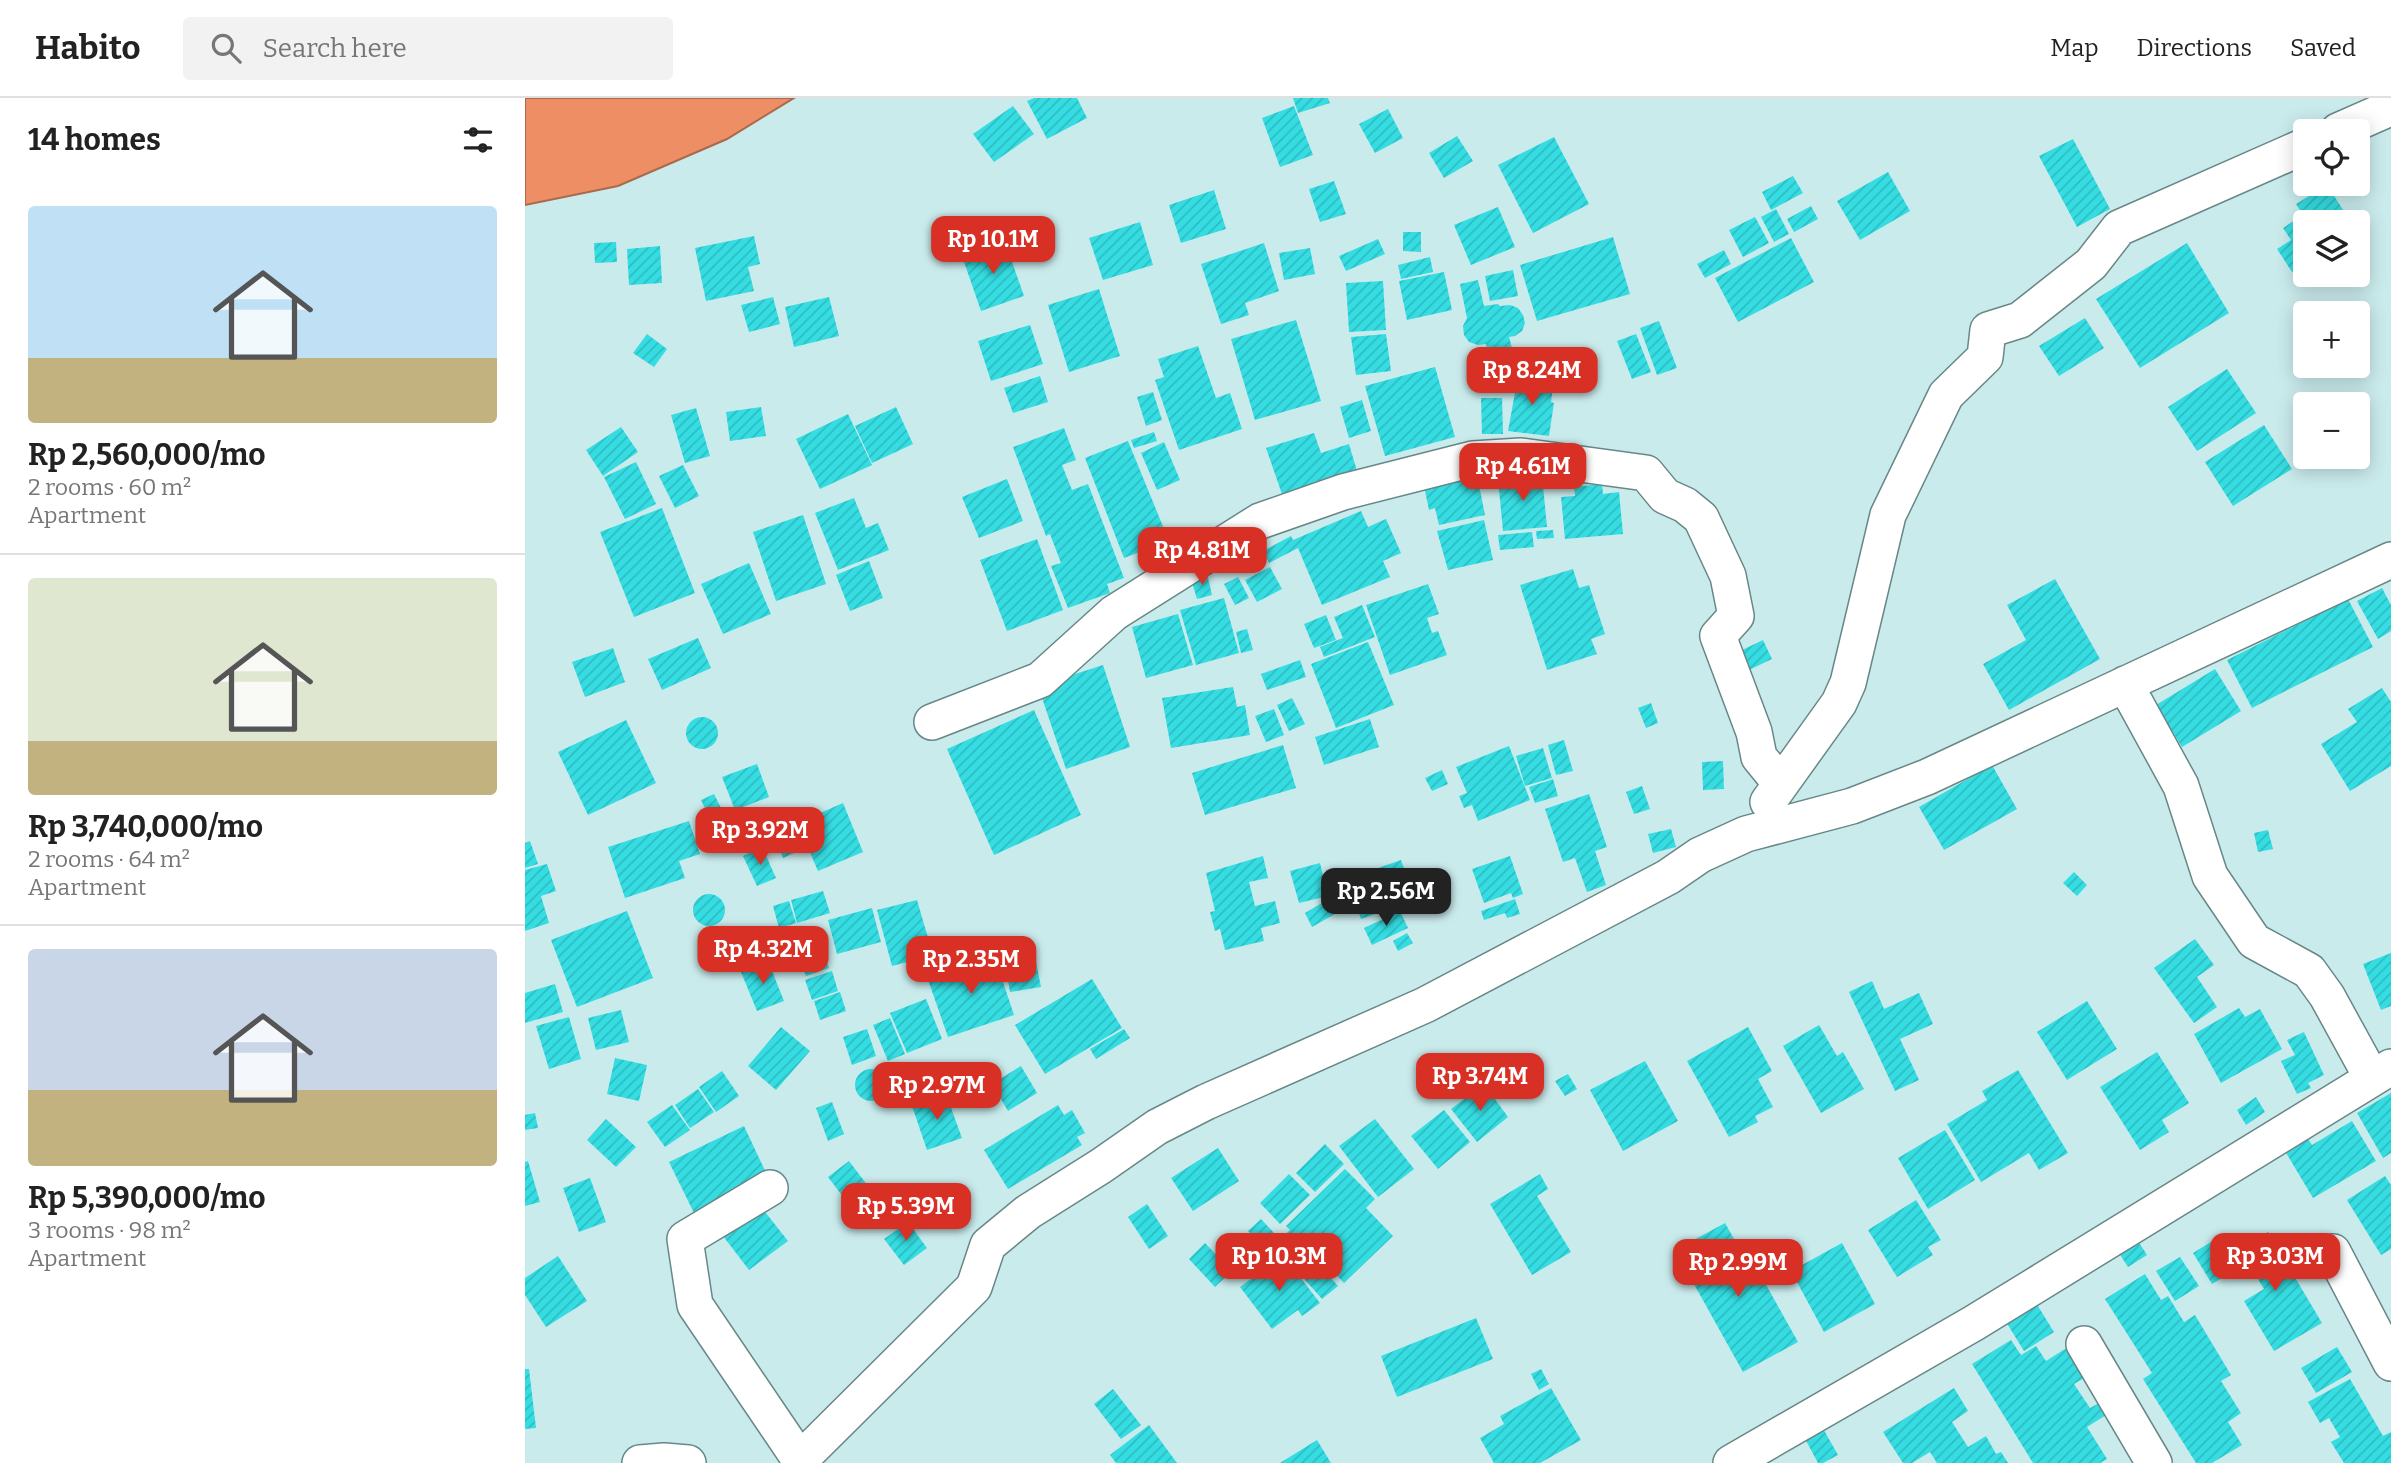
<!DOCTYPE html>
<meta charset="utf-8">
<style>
:root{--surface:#fff;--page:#f2f2f2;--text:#222;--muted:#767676;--line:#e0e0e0;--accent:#d93025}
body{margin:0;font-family:Bitter,serif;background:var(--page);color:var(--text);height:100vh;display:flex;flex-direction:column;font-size:26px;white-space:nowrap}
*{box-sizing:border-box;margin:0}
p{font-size:23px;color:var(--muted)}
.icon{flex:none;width:38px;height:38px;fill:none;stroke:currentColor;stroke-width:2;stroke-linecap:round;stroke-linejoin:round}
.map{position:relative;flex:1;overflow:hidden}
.panel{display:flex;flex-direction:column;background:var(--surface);width:525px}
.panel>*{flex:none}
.tools{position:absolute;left:1768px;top:21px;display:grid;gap:14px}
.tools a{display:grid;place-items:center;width:77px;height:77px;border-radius:7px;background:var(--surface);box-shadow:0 4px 18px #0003;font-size:35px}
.price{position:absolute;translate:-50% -60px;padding:0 16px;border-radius:14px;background:var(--accent);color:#fff;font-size:23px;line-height:46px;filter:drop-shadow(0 2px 4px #0008)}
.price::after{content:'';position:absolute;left:50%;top:42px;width:21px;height:16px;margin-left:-10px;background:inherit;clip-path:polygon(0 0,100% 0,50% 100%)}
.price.selected{background:#222;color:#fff}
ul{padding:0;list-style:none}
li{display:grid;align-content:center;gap:14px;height:371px;padding:0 28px}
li+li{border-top:2px solid var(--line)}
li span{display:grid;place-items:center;height:217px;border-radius:7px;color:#555}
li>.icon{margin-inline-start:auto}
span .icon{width:126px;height:126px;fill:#fffc;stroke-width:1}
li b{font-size:30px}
h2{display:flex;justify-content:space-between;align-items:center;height:84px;padding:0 28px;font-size:30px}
header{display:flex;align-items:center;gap:42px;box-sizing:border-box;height:98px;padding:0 35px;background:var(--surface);border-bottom:2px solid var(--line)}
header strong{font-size:33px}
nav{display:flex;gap:38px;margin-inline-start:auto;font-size:24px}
.search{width:490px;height:63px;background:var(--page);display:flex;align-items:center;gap:18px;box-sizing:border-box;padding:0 24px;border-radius:7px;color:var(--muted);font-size:26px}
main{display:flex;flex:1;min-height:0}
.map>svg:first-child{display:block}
</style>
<header>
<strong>Habito</strong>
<div class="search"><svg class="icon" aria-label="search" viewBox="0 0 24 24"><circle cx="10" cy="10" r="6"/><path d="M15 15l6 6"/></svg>Search here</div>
<nav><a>Map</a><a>Directions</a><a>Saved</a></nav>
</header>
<main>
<section class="panel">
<h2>14 homes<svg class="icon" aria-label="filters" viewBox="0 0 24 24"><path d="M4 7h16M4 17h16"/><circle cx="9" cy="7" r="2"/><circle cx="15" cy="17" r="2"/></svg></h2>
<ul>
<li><span style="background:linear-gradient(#bfe0f5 70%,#c2b280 0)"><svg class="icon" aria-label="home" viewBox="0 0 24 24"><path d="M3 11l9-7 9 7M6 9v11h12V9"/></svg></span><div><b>Rp 2,560,000/mo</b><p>2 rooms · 60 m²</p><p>Apartment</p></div></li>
<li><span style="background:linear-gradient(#dfe7d0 75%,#c2b280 0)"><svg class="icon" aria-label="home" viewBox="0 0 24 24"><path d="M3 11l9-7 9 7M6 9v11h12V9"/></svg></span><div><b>Rp 3,740,000/mo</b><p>2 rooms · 64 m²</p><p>Apartment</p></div></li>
<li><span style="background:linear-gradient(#c9d6e8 65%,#c2b280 0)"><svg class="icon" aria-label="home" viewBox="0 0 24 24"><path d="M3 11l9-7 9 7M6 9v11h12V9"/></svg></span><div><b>Rp 5,390,000/mo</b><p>3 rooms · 98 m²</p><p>Apartment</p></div></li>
</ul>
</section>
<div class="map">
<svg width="1866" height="1365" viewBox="0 0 1866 1365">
<defs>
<pattern id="building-hatch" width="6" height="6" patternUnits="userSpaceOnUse" patternTransform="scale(1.75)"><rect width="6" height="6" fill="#35dde2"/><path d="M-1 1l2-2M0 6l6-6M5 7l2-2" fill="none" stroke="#2dbdc1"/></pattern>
</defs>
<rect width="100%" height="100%" fill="#caebec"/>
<path fill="#ee8e64" stroke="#a9694c" stroke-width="2" d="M0,0H269L202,41L93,88L0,107Z"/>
<path fill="url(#building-hatch)" d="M509,0H552L562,20L522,41L502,3Z
M768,0H803L805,5L773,15Z
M488,8L509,36L469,64L448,36Z
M769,8L788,57L755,69L737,20Z
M863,11L878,40L850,55L834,26Z
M932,38L948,63L919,80L904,55Z
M1029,39L1064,106L1008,135L973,67Z
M1548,41L1585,111L1552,129L1514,58Z
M1363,74L1385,113L1335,142L1312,103Z
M1268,78L1278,95L1246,112L1237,94Z
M809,83L821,116L795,124L784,91Z
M1802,87L1826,124H1780V167L1767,174L1752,151L1766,142L1758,130L1778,117L1771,106Z
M689,92L701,131L656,145L644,107Z
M1286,108L1293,121L1269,134L1262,121Z
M973,109L990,149L946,167L929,127Z
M1251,111L1264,136L1249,144L1236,119Z
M1230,119L1244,145L1218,159L1204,132Z
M615,124L628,167L578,182L564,140Z
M878,134H896V154L878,153Z
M1832,134L1840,146L1832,151Z
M229,138L235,166L223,169L229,193L181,203L170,150Z
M1088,139L1105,196L1012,223L995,167Z
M1266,140L1289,184L1213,224L1190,180Z
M853,141L860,156L821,173L814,158Z
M91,144L92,164L70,165L69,145Z
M480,144L499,198L456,213L437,158Z
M739,145L754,193L720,205L724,217L696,226L676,166Z
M1662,145L1704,215L1615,270L1571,201Z
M135,148L137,185L104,187L102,151Z
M785,150L790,176L759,182L754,155Z
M1199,152L1206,166L1180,180L1172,166Z
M905,159L908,174L876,181L873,167Z
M988,172L993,198L965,203L960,178Z
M919,174L927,212L882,222L874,183Z
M953,182L959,208L973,206L975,208L985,207L993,210L998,217L1000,225L997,233L990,238L984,239L987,250L963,256L961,246L953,247L944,244L939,237L938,228L942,220L935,186Z
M858,183L861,232L824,234L821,185Z
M574,191L595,258L544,274L523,207Z
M248,199L255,226L224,234L216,207Z
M304,199L314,238L269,249L260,209Z
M1560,220L1579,250L1534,278L1514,248Z
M771,222L796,303L730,322L706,241Z
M1134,223L1152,270L1132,277L1115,230Z
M505,227L518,266L466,283L453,243Z
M122,236L142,251L129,269L108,255Z
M861,236L866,273L831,277L826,239Z
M1111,236L1126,274L1107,281L1092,243Z
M673,248L691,300L705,295L717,331L654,352L630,282L639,279L633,261Z
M910,269L930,339L860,358L840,288Z
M1702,271L1731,315L1672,353L1643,309Z
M515,278L523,304L488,315L479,290Z
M993,278L1029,283L1026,304L1029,305L1024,338L983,333Z
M628,294L637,322L621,328L612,299Z
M956,300H977L978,336H957Z
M837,302L846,333L824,340L815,309Z
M236,309L241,338L205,343L201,314Z
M371,309L388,346L347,365L330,328Z
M171,310L185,358L160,365L146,317Z
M323,316L347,367L295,391L271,341Z
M1739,327L1767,371L1708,408L1680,364Z
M96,329L113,354L78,378L61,352Z
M539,330L551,362L537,367L547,392L563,386L599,480L582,486L585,495L543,510L526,468L536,465L525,436L521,438L488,349Z
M629,334L632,343L609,350L606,342Z
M789,335L796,355L824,346L832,373L759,402L741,350Z
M603,343L644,443L599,460L560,360Z
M639,344L655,382L632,392L616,355Z
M111,364L131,406L100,421L79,379Z
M158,367L174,398L150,410L134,378Z
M952,377L960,417L914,427L910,410L904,412L899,388Z
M1017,377L1022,429L978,433L973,381Z
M482,381L498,423L454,440L437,399Z
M1077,386L1078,396L1094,394L1098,436L1040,441L1036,399L1050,398L1049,389Z
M329,400L341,430L353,425L364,452L313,472L290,415Z
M137,410L170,495L109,519L75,434Z
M836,413L843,429L861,421L876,455L858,463L865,479L797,507L773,450L744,465L738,453L766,438L768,442Z
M278,417L301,486L251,503L228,434Z
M959,422L968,462L923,472L912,433Z
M1028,432L1029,440L1012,441L1011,433Z
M1007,434L1009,449L975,452L973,437Z
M512,441L538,512L482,533L455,462Z
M344,463L358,500L325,513L311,477Z
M224,465L246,516L198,536L176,486Z
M745,469L757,491L732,504L720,482Z
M1048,471L1054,490L1064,487L1080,536L1066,541L1072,556L1022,572L995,487Z
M682,476L687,497L672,501L666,481Z
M713,479L724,500L710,507L699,486Z
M1530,481L1575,561L1484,612L1458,566L1501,542L1482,507Z
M903,486L914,516L902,520L907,535L913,533L922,557L865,577L841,507Z
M1857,490L1866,507V533L1853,541L1832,503Z
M699,500L714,555L671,567L655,512Z
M1823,501L1848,549L1727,610L1702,562Z
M837,507L850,539L799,559L795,549L818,540L809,519Z
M653,516L668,567L621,580L607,529Z
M801,517L811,542L789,550L779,526Z
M722,531L728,552L716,555L711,534Z
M173,540L186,570L137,592L123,561Z
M1238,542L1247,561L1224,572L1215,553Z
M843,544L869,607L811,630L786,566Z
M88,550L100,584L60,599L47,564Z
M775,562L781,579L742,592L736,576Z
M578,567L605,649L541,671L513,588Z
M1690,571L1716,613L1657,649L1631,607Z
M708,589L712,609L720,607L725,637L646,650L637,600Z
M1857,590L1866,604V668L1825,693L1796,646L1832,624L1823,611Z
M767,600L780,626L764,633L752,607Z
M1126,605L1133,625L1121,630L1113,610Z
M749,611L759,637L741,644L730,618Z
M509,612L556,717L469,757L422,651Z
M161 635a16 16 0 1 1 32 0a16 16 0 1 1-32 0Z
M845,621L854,649L799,667L790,639Z
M101,622L131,685L63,717L33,654Z
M1039,642L1048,673L1031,677L1023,647Z
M758,647L771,690L680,717L667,675Z
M984,648L1005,702L953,723L947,707L939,710L934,698L942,695L931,669Z
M1018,650L1027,680L1000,688L991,658Z
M1198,663L1199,691L1178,692L1177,664Z
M232,666L244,699L210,712L197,679Z
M1467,667L1492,711L1419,752L1394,709Z
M917,672L923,686L907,693L900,680Z
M1028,681L1033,698L1010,705L1004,689Z
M1117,688L1125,711L1109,716L1101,694Z
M189,696L198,714L185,721L176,702Z
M1064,696L1082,749L1070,753L1081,787L1062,794L1050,760L1038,764L1020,711Z
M318,705L338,754L293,773L272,725Z
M164,723L175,756L154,763L160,780L100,800L83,749Z
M267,725L278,751L258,760L247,733Z
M1146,731L1151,749L1128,755L1123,736Z
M1743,732L1748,751L1733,754L1729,735Z
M222,734L227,744L209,752L205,742Z
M5,743L13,766L0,770V745Z
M237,749L251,780L232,788L218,758Z
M738,758L743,780L724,784L730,808L750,803L755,825L736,830L739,843L700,852L695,831L690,833L685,814L690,813L681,775Z
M985,758L998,796L988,800L986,795L959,805L947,771Z
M876,762L890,802L836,821L822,781Z
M795,765L803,798L774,805L765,773Z
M22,766L31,793L16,798L24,825L0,833V772Z
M1549,774L1562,787L1552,798L1538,785Z
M298,793L305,815L272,825L266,802Z
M168 812a16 16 0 1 1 32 0a16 16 0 1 1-32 0Z
M990,801L995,816L982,820L980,815L959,822L956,813Z
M392,802L408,857L367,868L352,812Z
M802,802L810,816L787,829L780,815Z
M264,803L271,825L254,830L248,808Z
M347,810L356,844L312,856L303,822Z
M102,813L128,880L52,909L26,842Z
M875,813L883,830L847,847L839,830Z
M882,835L888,845L873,853L868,843Z
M1670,841L1689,867L1672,879L1692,909L1669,925L1629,870Z
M294,842L304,870L281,878L271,851Z
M1866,855V908L1856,912L1838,866Z
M469,857L489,917L423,939L402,879Z
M510,859L516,889L485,894L480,865Z
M243,863L259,903L232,913L216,874Z
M307,873L313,893L287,902L280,882Z
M567,881L597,930L520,976L490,927Z
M1347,883L1359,911L1394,895L1408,926L1375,941L1394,982L1370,993L1324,894Z
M30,886L38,914L0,925V895Z
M315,894L321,913L295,922L289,903Z
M401,901L417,941L382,955L365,915Z
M1562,903L1592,951L1542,982L1512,934Z
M1714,910L1720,919L1735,911L1757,951L1696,985L1669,936Z
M96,912L104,944L71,952L63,920Z
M44,919L56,961L24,971L11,928Z
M365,920L380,956L363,963L348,927Z
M1294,927L1312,958L1318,954L1339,991L1296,1015L1258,948Z
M256,929L285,953L251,992L223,968Z
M1223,929L1247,973L1233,981L1248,1009L1230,1018L1233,1024L1204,1039L1162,963Z
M342,931L351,958L327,967L318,939Z
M599,931L605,940L571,961L565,951Z
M1779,934L1799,977L1783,985L1786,990L1772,996L1756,963L1770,957L1762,942Z
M1632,954L1664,1005L1637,1022L1644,1034L1615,1052L1575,989Z
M90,960L122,967L114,1003L82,996Z
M1120,963L1153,1023L1098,1053L1065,992Z
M496,968L512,995L483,1013L467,986Z
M330 987a16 16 0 1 1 32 0a16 16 0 1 1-32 0Z
M1493,972L1543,1055L1514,1072L1504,1055L1456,1084L1422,1026L1462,1002L1457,993Z
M197,973L214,998L191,1014L174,989Z
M1043,976L1052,991L1040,998L1030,983Z
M959,986L983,1019L952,1044L926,1011Z
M173,991L189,1014L165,1030L150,1007Z
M1866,995V1055L1858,1060L1832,1015Z
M421,996L437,1040L402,1052L387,1008Z
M1731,999L1740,1014L1721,1027L1712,1012Z
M307,1004L319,1036L303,1043L291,1010Z
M147,1007L165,1032L140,1049L122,1024Z
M533,1007L539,1017L547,1012L560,1035L552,1039L557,1047L483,1091L459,1052Z
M919,1012L945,1044L913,1071L886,1038Z
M10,1015L13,1030L0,1032V1017Z
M81,1021L111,1049L91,1069L62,1042Z
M850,1021L889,1071L853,1099L814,1048Z
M1827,1023L1851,1063L1788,1100L1760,1053L1782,1039L1787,1047Z
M219,1028L243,1079L169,1115L144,1064Z
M1420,1032L1450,1082L1403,1111L1373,1060Z
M800,1046L819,1066L790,1094L771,1075Z
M693,1050L714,1083L668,1113L646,1080Z
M3,1063L15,1104L0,1108V1064Z
M324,1063L343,1088L322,1104L303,1079Z
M820,1071L850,1101L841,1110L868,1138L819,1185L793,1158L789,1161L813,1188L797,1201L774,1175L779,1171L752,1144L765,1132L761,1128Z
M764,1076L785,1097L755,1126L735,1105Z
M1015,1076L1023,1091L1012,1098L1046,1154L1007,1177L965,1106Z
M1860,1078L1866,1087V1151L1856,1157L1822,1102Z
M65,1080L81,1124L54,1134L38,1090Z
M1391,1102L1416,1142L1403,1149L1408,1157L1372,1179L1343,1132Z
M622,1106L643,1138L624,1151L603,1119Z
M237,1110L263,1143L224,1172L198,1138Z
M736,1121L750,1136L738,1148L723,1133Z
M383,1124L402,1150L379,1167L359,1141Z
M1200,1125L1230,1178L1235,1176L1273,1244L1218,1274L1165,1179L1171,1175L1156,1149Z
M1743,1134L1797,1225L1749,1253L1719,1203L1739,1191L1728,1173L1716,1180L1703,1158Z
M1611,1140L1622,1157L1603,1169L1592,1152Z
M1686,1144L1705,1175L1687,1186L1668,1155Z
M680,1145L707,1173L690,1189L664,1161Z
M1317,1145L1350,1206L1299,1234L1266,1173Z
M758,1157L795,1205L777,1218L773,1212L747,1231L715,1189Z
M33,1158L62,1203L21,1229L0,1197V1180Z
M1655,1159L1674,1188L1650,1203L1631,1173Z
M1620,1176L1636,1202L1643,1198L1659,1224L1670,1217L1706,1277L1696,1283L1716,1315L1703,1324L1717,1347L1687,1365H1671L1618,1281L1627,1275L1580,1201Z
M1511,1205L1529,1234L1499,1253L1481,1224Z
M951,1220L968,1261L872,1299L856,1258Z
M1486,1242L1496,1257L1511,1248L1521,1263L1543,1249L1561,1279L1549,1286L1565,1310L1574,1305L1581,1317L1562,1329L1582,1361L1575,1365H1508L1447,1266Z
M1812,1249L1827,1274L1791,1295L1776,1270Z
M0,1271H4L11,1330L0,1331Z
M1016,1271L1024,1286L1014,1292L1006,1276Z
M1825,1281L1858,1338L1866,1334V1365H1819L1806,1344L1815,1339L1804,1320L1795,1325L1783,1304Z
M1026,1290L1056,1342L1015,1365H969L955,1340L979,1326L975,1318Z
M1429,1290L1443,1313L1427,1324L1443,1349L1461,1338L1471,1356L1476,1354L1483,1365H1412L1405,1354L1387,1365H1378L1358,1334Z
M588,1291L616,1327L596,1341L569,1306Z
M624,1327L652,1365H591L585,1357Z
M1296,1327L1313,1357L1298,1365H1293L1278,1337Z
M792,1342L806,1365H755Z"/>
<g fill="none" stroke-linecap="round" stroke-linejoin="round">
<defs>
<path id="minor" d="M1813,33L1863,11
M1600,586L1656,688L1685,778L1729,843L1784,873L1802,898L1847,980
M407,624L515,582L589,515L735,423L818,394L948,361L996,358L1121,375L1140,398L1160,407L1176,420L1203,478L1211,518L1193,538L1229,634L1234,659L1256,686
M1243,704L1314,605L1323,585L1363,417L1421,297L1460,259L1463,232L1495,222L1566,166L1594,130L1780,48
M245,1090L160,1141L170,1207L275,1362L449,1189L463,1147L503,1114L576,1068L632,1029L681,1004L900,907L1143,779L1175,757L1221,736L1327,708L1402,679L1866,462
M1808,1154L1866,1265
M1559,1246L1629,1365
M115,1365L139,1363L163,1365
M1206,1365L1449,1225L1866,969"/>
</defs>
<use href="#minor" stroke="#688787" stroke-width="38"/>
<use href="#minor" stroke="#fff" stroke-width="35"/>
</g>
</svg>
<div class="tools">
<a><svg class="icon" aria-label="locate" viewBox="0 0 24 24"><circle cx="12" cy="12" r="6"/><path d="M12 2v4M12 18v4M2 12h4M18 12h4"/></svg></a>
<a><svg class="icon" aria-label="layers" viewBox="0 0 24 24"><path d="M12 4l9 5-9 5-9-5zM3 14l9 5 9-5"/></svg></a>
<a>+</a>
<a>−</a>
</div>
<b class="price" style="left:468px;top:178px">Rp 10.1M</b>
<b class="price" style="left:1007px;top:309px">Rp 8.24M</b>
<b class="price" style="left:998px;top:405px">Rp 4.61M</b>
<b class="price" style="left:677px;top:489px">Rp 4.81M</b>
<b class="price" style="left:235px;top:769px">Rp 3.92M</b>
<b class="price selected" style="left:861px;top:830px">Rp 2.56M</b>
<b class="price" style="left:238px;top:888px">Rp 4.32M</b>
<b class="price" style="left:446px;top:898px">Rp 2.35M</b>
<b class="price" style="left:955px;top:1015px">Rp 3.74M</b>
<b class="price" style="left:412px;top:1024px">Rp 2.97M</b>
<b class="price" style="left:381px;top:1145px">Rp 5.39M</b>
<b class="price" style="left:754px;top:1195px">Rp 10.3M</b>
<b class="price" style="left:1750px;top:1195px">Rp 3.03M</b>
<b class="price" style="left:1213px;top:1201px">Rp 2.99M</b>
</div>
</main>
